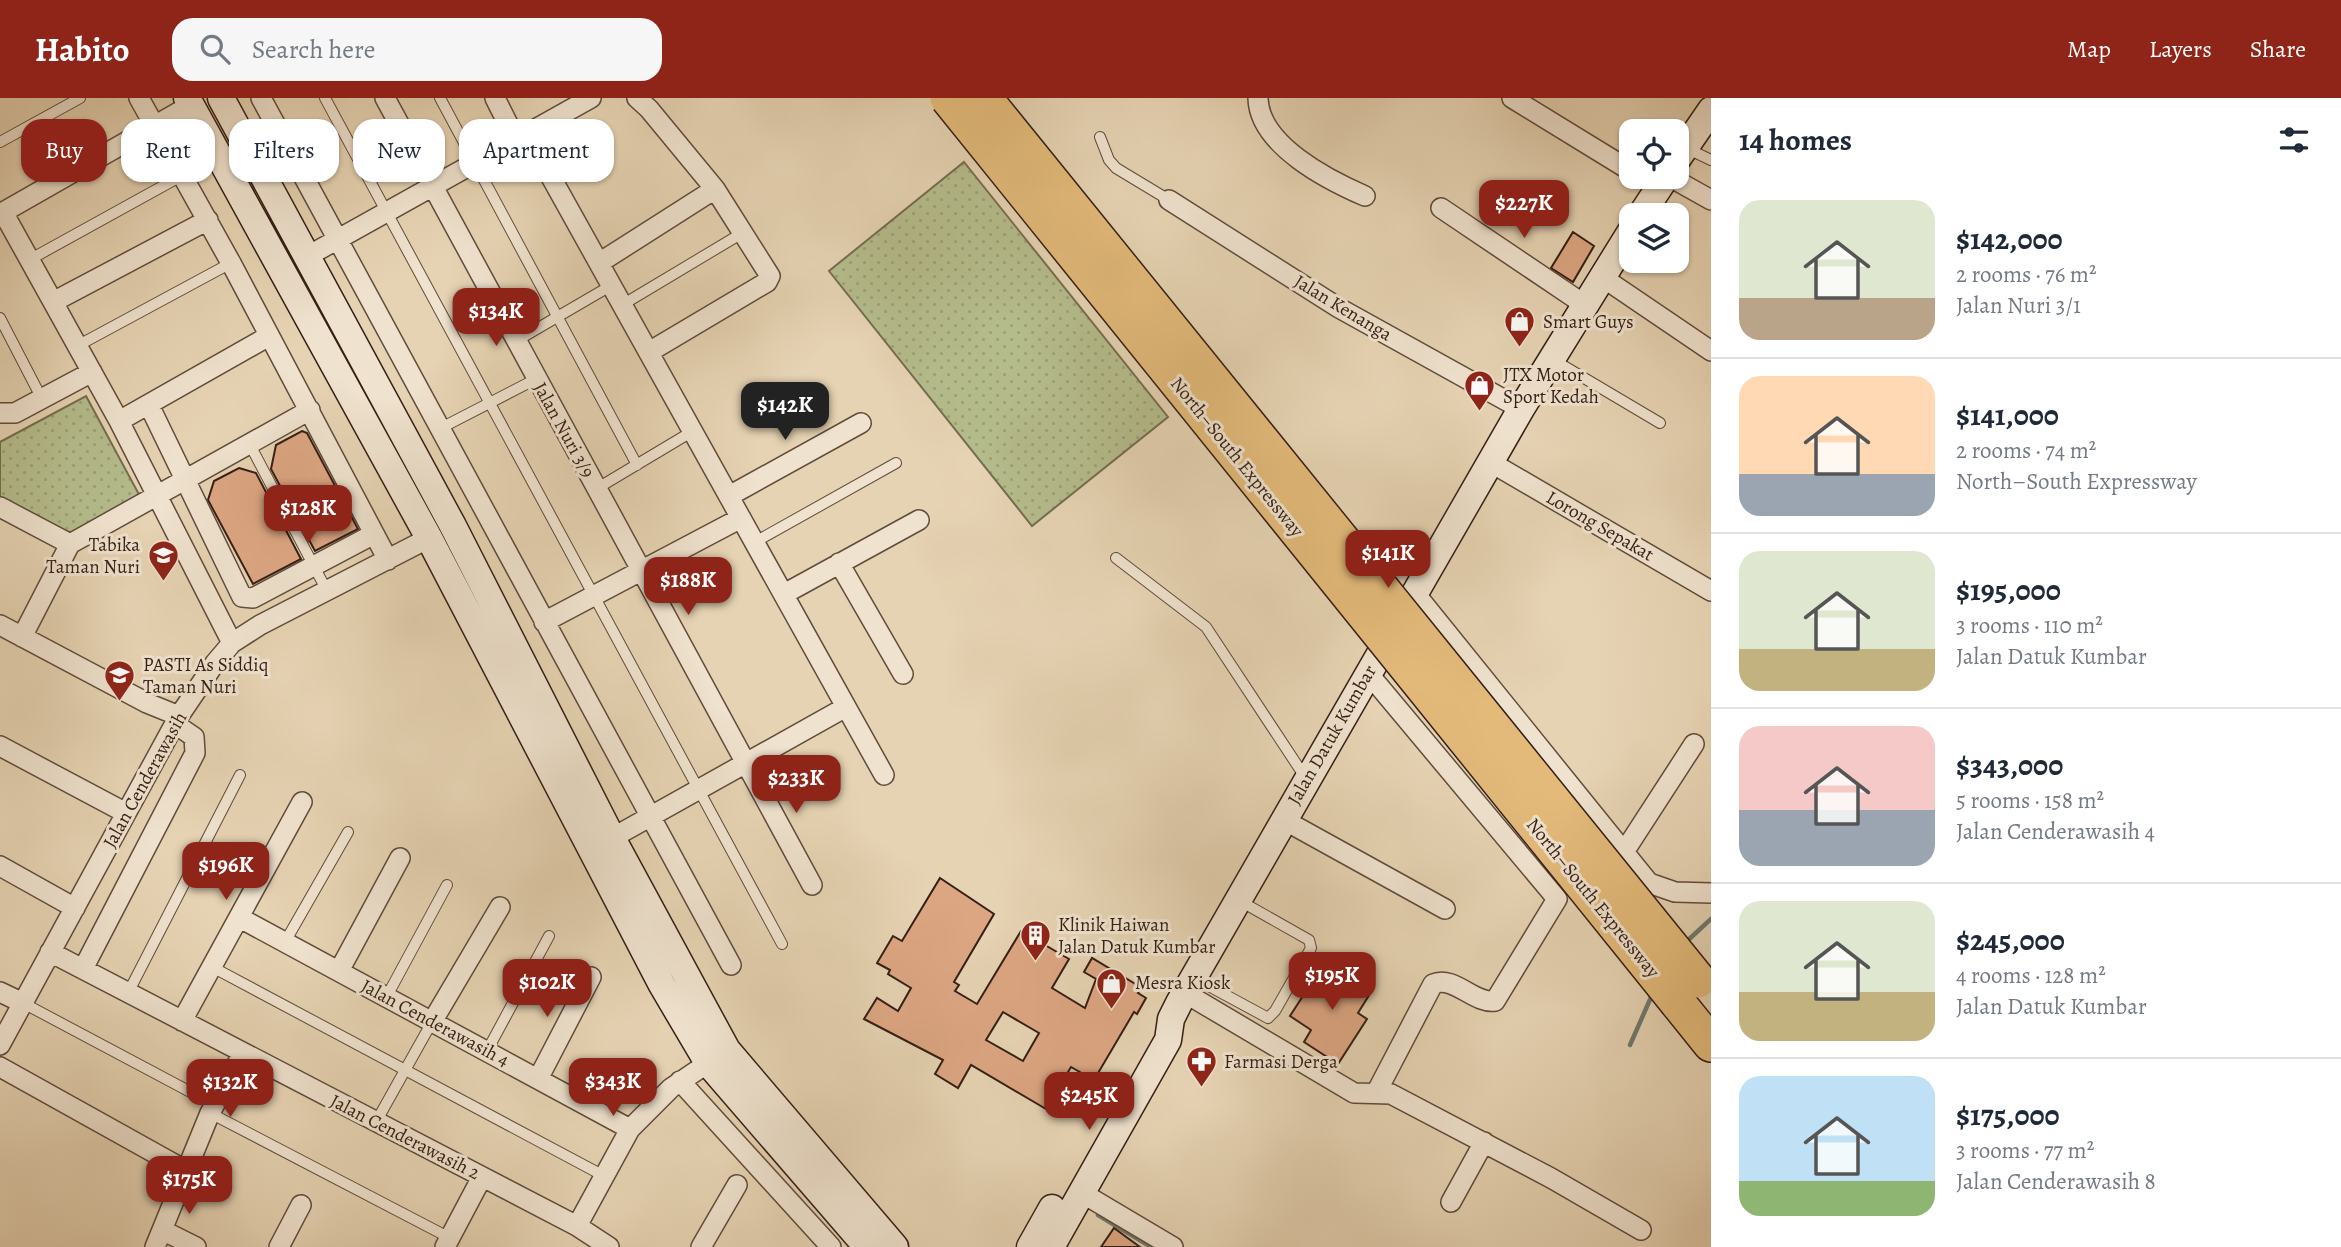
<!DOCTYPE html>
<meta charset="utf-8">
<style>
:root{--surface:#fff;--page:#f6f6f7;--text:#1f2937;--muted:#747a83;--line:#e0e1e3;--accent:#8f2418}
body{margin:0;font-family:Alegreya,serif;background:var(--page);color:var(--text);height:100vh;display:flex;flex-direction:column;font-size:26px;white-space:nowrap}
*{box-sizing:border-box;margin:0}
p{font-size:23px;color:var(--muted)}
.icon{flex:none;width:38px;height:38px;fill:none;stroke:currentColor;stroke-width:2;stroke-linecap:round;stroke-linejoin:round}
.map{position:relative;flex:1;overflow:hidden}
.details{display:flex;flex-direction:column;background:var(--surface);width:630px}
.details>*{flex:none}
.hud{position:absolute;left:21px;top:21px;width:665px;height:63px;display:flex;gap:14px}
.buttons{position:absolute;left:1619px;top:21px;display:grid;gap:14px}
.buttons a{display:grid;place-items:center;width:70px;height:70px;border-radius:14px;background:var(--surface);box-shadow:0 2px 5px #0004;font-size:35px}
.price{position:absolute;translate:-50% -60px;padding:0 16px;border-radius:14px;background:var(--accent);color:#fff;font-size:23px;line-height:46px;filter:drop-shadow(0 2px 4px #0008)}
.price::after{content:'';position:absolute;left:50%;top:42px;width:21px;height:16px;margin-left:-10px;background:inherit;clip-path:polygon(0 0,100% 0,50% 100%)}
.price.on{background:#222;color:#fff}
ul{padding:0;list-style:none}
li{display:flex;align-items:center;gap:21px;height:175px;padding:0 28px}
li+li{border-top:2px solid var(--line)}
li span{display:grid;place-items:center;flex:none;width:196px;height:140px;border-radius:21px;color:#555}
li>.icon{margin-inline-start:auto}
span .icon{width:84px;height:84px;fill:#fffc;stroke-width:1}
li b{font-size:30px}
h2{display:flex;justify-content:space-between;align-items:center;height:84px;padding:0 28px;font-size:30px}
.chip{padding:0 24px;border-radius:21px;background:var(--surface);box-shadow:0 2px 5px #0004;font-size:24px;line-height:63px}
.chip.on{background:var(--accent);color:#fff}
header{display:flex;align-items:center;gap:42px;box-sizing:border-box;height:98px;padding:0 35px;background:var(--accent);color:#fff}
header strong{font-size:33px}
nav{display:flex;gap:38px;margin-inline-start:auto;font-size:24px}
.search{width:490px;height:63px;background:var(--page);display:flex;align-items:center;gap:18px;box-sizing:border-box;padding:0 24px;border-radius:21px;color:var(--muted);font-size:26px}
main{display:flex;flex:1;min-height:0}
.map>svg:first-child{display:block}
</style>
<header>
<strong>Habito</strong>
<div class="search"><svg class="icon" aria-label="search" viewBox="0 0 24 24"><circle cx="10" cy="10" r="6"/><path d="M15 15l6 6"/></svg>Search here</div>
<nav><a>Map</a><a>Layers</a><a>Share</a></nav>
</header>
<main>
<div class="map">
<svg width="1711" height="1149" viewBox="0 0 1711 1149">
<defs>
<pattern id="grass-dots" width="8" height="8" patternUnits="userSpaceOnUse" patternTransform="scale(1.75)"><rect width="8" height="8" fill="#b5bc8c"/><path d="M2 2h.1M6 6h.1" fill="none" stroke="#9ca178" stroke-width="1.8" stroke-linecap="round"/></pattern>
</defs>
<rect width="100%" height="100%" fill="#e6d3b3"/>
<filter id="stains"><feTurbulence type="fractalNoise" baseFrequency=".00286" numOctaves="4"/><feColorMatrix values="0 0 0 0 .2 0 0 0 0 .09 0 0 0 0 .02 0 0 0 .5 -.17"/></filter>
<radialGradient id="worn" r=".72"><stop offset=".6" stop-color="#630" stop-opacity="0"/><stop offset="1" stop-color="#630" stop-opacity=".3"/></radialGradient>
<path fill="url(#grass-dots)" stroke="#756d50" stroke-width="2" d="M964,64L1168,319L1032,428L829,173Z
M86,298L142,402L76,438L0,402V344Z"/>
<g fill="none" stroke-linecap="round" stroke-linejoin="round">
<path stroke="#6f7a70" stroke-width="4.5" d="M1685,845L1711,821
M1630,947L1652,897
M1098,1117L1151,1149"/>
</g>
<path fill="#dda683" stroke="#351e15" stroke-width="2" fill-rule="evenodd" d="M1573,134L1594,148L1573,184L1551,170Z
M302,333L307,335L358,431L315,453L271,371L276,347Z
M239,370L256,375L301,461L253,486L208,402L214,383Z
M940,780L994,816L954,884L959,887L955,893L977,906L1021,833L1069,861L1052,890L1085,910L1096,881L1084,874L1092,860L1142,890L1138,895L1146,900L1137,916L1134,914L1094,982L1071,969L1046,1011L971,967L958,990L935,976L943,962L864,921L877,900L898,913L911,890L888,876L890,872L877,865L893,838L902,843ZM1003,914L1039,935L1023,963L986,942Z
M1325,864L1371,894L1358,915L1367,921L1338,966L1304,944L1311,932L1290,918Z
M1114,1130L1140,1149H1101Z"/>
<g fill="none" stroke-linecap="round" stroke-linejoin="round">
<defs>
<path id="service" d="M325,0L782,846
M440,0L637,367
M1100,39L1109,62L1116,70L1169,102
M0,44L80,0
M1686,50L1711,62
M29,162L183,77
M622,207L744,134
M0,220L42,301
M516,243L612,187
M77,248L231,165
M1552,261L1660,325
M439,331L536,281
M249,345L327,493
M596,391L693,333
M755,444L896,365
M1116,460L1206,529L1305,679
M285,844L348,734
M214,870L604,1078
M1196,881L1268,920L1275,913L1311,850L1309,842L1240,803
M128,895L240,677
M387,898L447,787
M23,905L215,1007
M487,953L549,838
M210,1015L450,1140
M376,1024L432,924"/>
<path id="minor" d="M139,0L231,165L388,462
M261,0L731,867
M385,0L812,787
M495,0L516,42
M637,0L649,11L715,91L770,178L767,184L649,254
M1258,0C1259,47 1328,82 1365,98
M1512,0L1631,73
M527,36L884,677
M1670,79L1711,102
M1169,102L1339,210L1521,311
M1441,110L1585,207
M3,114L119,323L232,545
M0,116L191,7
M306,159L591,0
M599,165L715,91
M1602,179L1711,253
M53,204L208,122
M149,307L242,499L253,500L374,436
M0,315H15L92,274
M119,323L269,238
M1490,364L1711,493
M729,398L861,325
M0,409L70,446
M70,446L310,312
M839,465L903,576
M1414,494L1649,785L1675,794L1711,795
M784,496L919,422
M544,524L741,420
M0,527L147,605L179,618
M22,539L70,446
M1368,575L1557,801L1495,903C1474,906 1454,877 1433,886L1376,995
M0,648L126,715
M1284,722L1445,811
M612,740L846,609
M1624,754L1694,646
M0,768L75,810
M240,820L630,1031
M50,854L577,1128L609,1149
M83,871L195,655L194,639L175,626
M339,873L400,760
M0,894L23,905
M1185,895L1354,995L1391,996L1551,1080L1641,1132
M182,923L302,704
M432,924L500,809
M0,947L179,618L215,565L232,545L260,527L429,440
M0,969L185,1072
M538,981L591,879
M680,983L831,1149
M1082,1095L1173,1149
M1451,1104L1484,1044
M577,1128L630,1031L671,990L708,965
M162,1132L196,1149
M155,1149L210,1015L243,955
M279,1149L301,1107
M445,1149L482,1079
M701,1149L737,1087"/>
<path id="secondary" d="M187,0L429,440L662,887L708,965L867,1149
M221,0L453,428L612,740L727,952L895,1149
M1676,63L1711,12
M1641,117L1666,79
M1030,1149L1052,1110
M1051,1149L1168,942L1171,921L1179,905L1521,311L1631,133"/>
<path id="motorway" d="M1678,905L1711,946"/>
</defs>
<use href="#service" stroke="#614b3c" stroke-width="12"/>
<use href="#minor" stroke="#614b3c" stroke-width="22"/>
<use href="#secondary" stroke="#351e15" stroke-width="29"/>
<use href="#motorway" stroke="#351e15" stroke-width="38"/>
<use href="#service" stroke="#efe2ce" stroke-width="10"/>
<use href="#minor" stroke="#efe2ce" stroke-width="19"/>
<use href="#secondary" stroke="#efe2ce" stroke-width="26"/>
<use href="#motorway" stroke="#e3ba7a" stroke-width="35"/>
<defs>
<path id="motorway-bridge" d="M948,0L1678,905
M984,0L1698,882"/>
</defs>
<use href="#motorway-bridge" stroke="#351e15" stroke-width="38" stroke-linecap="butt"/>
<use href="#motorway-bridge" stroke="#e3ba7a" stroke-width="35"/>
</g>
<defs>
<symbol id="shop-pin" viewBox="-11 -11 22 30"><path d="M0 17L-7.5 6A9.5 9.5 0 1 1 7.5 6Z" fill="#8f2418" stroke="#efe2ce"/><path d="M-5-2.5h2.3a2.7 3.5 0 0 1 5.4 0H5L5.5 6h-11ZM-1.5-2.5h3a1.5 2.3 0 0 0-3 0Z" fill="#fff"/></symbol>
<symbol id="school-pin" viewBox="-11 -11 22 30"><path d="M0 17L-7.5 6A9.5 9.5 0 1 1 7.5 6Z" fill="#8f2418" stroke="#efe2ce"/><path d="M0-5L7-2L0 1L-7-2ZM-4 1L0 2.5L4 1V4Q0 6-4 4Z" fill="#fff"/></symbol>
<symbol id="building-pin" viewBox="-11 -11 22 30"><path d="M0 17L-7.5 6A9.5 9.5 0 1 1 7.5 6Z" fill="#8f2418" stroke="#efe2ce"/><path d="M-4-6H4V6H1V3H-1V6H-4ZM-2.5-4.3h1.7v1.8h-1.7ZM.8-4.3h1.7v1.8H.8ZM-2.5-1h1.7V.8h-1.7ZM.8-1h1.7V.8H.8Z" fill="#fff"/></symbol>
<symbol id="pharmacy-pin" viewBox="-11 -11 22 30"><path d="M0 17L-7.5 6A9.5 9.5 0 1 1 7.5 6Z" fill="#8f2418" stroke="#efe2ce"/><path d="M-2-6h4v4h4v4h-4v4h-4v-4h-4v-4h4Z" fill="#fff"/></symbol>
</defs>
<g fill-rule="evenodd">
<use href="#shop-pin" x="1502" y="206" width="35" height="47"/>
<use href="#shop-pin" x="1462" y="270" width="35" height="47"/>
<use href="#school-pin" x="146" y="440" width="35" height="47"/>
<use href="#school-pin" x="102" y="560" width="35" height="47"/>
<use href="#building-pin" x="1018" y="820" width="35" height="47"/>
<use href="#shop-pin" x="1094" y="868" width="35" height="47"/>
<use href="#pharmacy-pin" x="1184" y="946" width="35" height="47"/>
</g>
<g text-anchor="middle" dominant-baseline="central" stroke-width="6" stroke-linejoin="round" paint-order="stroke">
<g font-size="19" fill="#351e15" stroke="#efe2ce">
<text transform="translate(1343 210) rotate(31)">Jalan Kenanga</text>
<text transform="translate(564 332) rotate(61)">Jalan Nuri 3/9</text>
<text transform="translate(1237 359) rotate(51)">North–South Expressway</text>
<text transform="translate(1600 428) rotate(30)">Lorong Sepakat</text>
<text transform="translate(1332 637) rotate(-60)">Jalan Datuk Kumbar</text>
<text transform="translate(145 682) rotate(-61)">Jalan Cenderawasih</text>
<text transform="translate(1593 800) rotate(51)">North–South Expressway</text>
<text transform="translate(435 925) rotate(28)">Jalan Cenderawasih 4</text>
<text transform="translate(405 1039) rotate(27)">Jalan Cenderawasih 2</text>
</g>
<g font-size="19" fill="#351e15" stroke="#efe2ce" text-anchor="start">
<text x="1543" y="224">Smart Guys</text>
<text x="1503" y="277">JTX Motor<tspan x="1503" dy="22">Sport Kedah</tspan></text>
<text x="140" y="447" text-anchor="end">Tabika<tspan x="140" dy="22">Taman Nuri</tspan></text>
<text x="143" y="567">PASTI As Siddiq<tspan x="143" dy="22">Taman Nuri</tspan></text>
<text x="1058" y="827">Klinik Haiwan<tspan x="1058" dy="22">Jalan Datuk Kumbar</tspan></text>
<text x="1135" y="885">Mesra Kiosk</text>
<text x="1224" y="964">Farmasi Derga</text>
</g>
</g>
<rect width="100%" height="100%" filter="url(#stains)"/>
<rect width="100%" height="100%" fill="url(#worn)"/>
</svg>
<div class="buttons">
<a><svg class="icon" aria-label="locate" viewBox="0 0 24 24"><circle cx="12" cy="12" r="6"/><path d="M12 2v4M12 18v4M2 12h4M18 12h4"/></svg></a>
<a><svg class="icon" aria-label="layers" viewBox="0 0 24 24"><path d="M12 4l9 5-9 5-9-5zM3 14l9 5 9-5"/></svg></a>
</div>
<b class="price" style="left:1524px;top:142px">$227K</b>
<b class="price" style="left:496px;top:250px">$134K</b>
<b class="price on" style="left:785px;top:344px">$142K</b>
<b class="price" style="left:308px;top:447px">$128K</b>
<b class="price" style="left:1388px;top:492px">$141K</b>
<b class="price" style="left:688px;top:519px">$188K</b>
<b class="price" style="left:796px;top:717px">$233K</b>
<b class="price" style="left:226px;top:804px">$196K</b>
<b class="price" style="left:1332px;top:914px">$195K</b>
<b class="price" style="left:547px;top:921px">$102K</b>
<b class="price" style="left:613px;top:1020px">$343K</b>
<b class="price" style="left:230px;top:1021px">$132K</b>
<b class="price" style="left:1089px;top:1034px">$245K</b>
<b class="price" style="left:189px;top:1118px">$175K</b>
<div class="hud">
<a class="chip on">Buy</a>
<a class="chip">Rent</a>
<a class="chip">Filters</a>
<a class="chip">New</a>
<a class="chip">Apartment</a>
</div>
</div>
<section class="details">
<h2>14 homes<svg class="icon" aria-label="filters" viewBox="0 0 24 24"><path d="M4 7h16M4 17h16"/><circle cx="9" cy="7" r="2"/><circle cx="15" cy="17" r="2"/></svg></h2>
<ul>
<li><span style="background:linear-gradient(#dfe7d0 70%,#b9a48a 0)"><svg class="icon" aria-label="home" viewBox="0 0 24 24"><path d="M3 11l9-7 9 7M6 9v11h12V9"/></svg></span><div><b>$142,000</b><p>2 rooms · 76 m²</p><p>Jalan Nuri 3/1</p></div></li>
<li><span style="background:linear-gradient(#ffd9b3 70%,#9aa5b1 0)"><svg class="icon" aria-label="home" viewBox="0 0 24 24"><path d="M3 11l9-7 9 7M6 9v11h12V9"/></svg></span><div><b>$141,000</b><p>2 rooms · 74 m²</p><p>North–South Expressway</p></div></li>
<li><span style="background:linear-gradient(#dfe7d0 70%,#c2b280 0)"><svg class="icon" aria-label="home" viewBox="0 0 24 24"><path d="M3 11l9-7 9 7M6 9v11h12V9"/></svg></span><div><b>$195,000</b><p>3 rooms · 110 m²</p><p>Jalan Datuk Kumbar</p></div></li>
<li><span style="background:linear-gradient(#f6c9c9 60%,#9aa5b1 0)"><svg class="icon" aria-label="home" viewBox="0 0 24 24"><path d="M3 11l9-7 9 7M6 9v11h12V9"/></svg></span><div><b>$343,000</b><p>5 rooms · 158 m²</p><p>Jalan Cenderawasih 4</p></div></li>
<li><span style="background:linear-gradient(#dfe7d0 65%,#c2b280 0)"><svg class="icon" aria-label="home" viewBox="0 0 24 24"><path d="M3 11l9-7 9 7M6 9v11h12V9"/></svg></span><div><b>$245,000</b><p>4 rooms · 128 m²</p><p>Jalan Datuk Kumbar</p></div></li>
<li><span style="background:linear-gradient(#bfe0f5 75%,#8fb573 0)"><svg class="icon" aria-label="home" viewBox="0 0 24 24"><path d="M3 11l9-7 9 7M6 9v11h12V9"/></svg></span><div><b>$175,000</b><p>3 rooms · 77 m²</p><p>Jalan Cenderawasih 8</p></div></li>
</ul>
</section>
</main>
